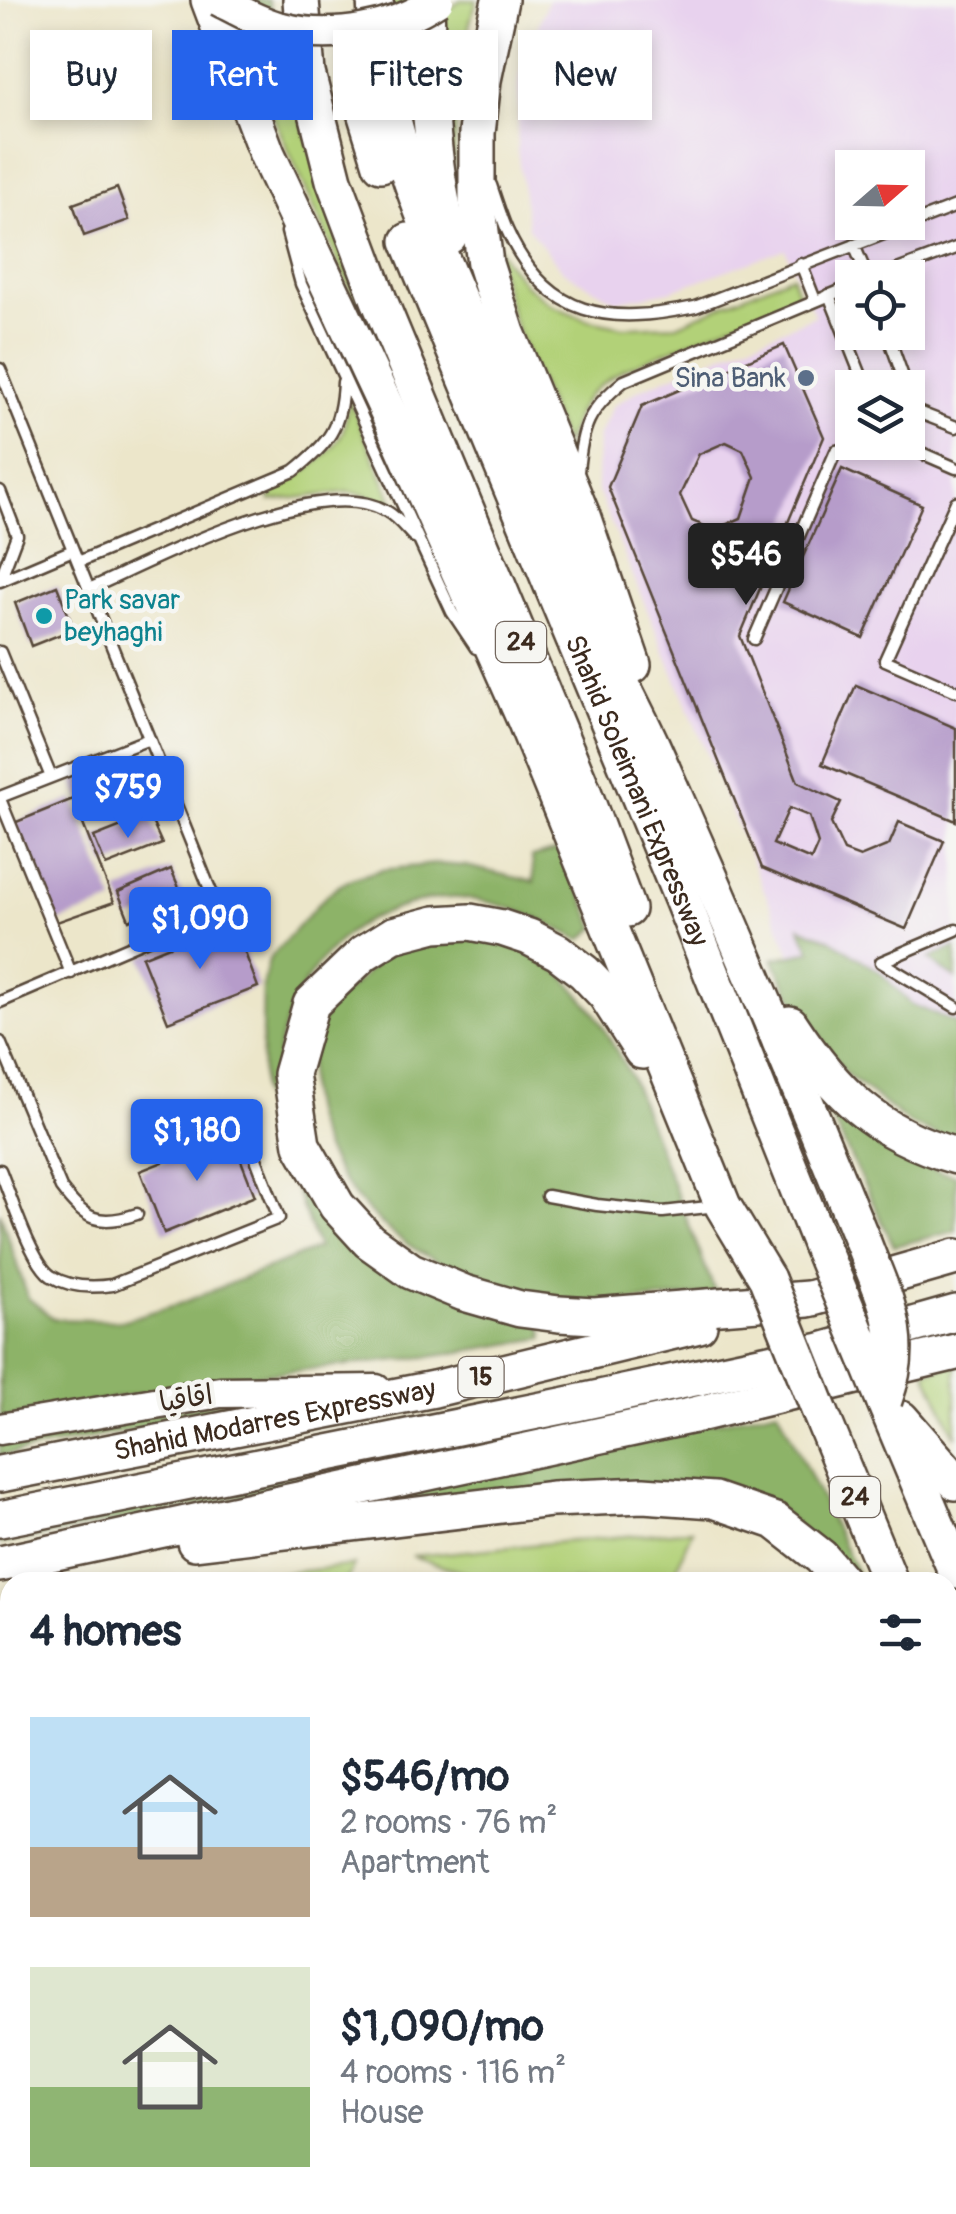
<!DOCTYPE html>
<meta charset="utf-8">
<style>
:root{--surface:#fff;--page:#f2f2f3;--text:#1f2937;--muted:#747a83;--accent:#2563eb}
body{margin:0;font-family:Pangolin,"Playpen Sans Arabic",sans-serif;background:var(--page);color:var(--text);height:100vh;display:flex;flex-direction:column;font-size:38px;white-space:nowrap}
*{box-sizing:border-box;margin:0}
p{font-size:32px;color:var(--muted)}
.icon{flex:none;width:55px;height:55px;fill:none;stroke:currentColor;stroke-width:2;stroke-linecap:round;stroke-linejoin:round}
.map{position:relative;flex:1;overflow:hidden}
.side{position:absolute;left:0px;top:1572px;width:958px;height:642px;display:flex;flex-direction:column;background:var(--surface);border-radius:30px 30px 0 0;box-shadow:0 5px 15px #0003}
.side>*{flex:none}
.hud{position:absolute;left:30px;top:30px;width:898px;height:90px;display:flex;gap:20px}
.needle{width:65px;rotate:70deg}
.controls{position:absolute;left:835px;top:150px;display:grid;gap:20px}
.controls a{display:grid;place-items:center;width:90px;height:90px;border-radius:0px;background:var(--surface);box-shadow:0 5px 15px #0003;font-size:50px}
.price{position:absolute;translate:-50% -85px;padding:0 22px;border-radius:10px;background:var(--accent);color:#fff;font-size:32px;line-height:65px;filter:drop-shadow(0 2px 5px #0008)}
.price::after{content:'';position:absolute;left:50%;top:60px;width:30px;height:22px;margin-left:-15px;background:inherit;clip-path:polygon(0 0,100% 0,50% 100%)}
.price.selected{background:#222;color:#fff}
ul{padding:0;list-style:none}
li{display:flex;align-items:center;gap:30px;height:250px;padding:0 30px}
li span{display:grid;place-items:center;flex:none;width:280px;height:200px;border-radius:0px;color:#555}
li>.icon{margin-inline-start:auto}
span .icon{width:120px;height:120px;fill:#fffc;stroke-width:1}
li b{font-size:42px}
h2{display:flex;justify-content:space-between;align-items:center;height:120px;padding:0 30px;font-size:42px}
.tag{padding:0 35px;border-radius:0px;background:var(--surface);box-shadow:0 5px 15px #0003;font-size:35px;line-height:90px}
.tag.selected{background:var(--accent);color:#fff}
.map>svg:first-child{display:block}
</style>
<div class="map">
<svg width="956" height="2214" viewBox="0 0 956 2214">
<rect width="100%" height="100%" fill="#f6f6f2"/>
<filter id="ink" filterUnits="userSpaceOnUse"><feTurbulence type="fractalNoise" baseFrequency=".01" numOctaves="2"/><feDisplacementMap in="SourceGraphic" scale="20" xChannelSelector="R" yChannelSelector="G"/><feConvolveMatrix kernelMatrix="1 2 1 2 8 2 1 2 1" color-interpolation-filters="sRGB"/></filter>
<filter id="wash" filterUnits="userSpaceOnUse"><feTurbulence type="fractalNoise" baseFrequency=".0048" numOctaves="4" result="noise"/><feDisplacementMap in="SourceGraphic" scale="40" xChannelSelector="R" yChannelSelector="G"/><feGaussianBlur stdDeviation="2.25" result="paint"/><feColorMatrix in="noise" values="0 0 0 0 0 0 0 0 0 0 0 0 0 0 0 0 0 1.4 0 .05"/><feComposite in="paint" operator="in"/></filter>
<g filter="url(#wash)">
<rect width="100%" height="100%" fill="#ece6ca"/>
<path fill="#e8d2ee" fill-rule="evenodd" d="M548,0H956V1118L833,1019L791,955L597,489L598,437L613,406L640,389L815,316L785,249L670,291L616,301L563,271L528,228L517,149L520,72ZM852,168H908V222H852ZM852,278H908V332H852ZM852,388H908V442H852Z"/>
<path fill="#b2d178" stroke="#767e4b" stroke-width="2.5" d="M384,0H413L418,155Z
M460,0H477C456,58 456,121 453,182L436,21Z
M239,40L285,57C312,161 347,262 384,364Z
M489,229L505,260L525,284L551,305L585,319L624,327L677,325L792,275L799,296L624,369C586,392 577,403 566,447L513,319Z
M349,399L395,507L366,495L347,492L270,501L272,494C296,477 331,459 343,431C346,421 347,410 349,399Z
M956,1364V1438L926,1372Z
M692,1530L671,1582H492L412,1556Z
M354,1565L346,1582H211Z
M10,1607V1682L0,1677V1608Z
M948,1873L956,1893V2046L948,2026Z
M10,1942V2004L0,2000V1974L6,1945Z
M948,2202L956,2204V2214H728L731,2205H948Z"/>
<path fill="#8db368" stroke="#646e43" stroke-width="2.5" d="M223,0H268L285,57L239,40Z
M562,849L596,928L581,940C542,920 505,901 461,898C427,896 374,912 347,934C302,972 270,1035 277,1095C280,1123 294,1146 307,1172C312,1183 317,1195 324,1205C332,1217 362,1229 375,1236C431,1266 486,1296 542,1326L544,1338L436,1356L226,1378L2,1419L0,1404V1212L28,1298L54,1319L121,1321L182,1303L318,1248L282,1155L261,1091L263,985L269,959L321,901L335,888L354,878L381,870L436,864L466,866L534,882L532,857Z
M800,927L830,939L879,971L911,1004L956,1023V1142L910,1124L846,1074L791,995L773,959L811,951Z
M472,934L518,947L562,974L595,1013L630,1075L716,1294C678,1297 640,1302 602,1303C542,1304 479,1284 427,1256C344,1212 271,1099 329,1008C335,998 348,990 357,982C368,972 383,953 397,948C418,940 449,938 472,934Z
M956,947V979L929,959Z
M805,1064L877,1141L940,1172L956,1175V1231L894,1246Z
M956,1323V1340L765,1390L95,1526L0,1544V1532Z
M226,1401L229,1411L0,1456V1441Z
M778,1409L861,1582H857L775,1505L225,1527Z"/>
<g id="blocks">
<path fill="#b69cca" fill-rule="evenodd" d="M117,188L129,220L84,236L73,204Z
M784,345L824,437L740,636L798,782L841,802L831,823L844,851L860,857L889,845L899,822L944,841L906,929L762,868L608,487L642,406ZM726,442L743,450L755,477L741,518L714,530L692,521L680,495L699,454ZM789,808L809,816L818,844L811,860L773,844Z
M842,469L922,505L863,638L783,602Z
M57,586L74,629L31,646L15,603Z
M856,685L956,728V821L822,764Z
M125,757L139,789L86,811L73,781Z
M73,799L114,902L54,923L14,823Z
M149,815L162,844L106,866L94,837Z
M171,869L183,897L129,920L118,892Z
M210,922L237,932L258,987L168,1022L142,957L212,929Z
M231,1135L255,1196L164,1233L140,1171Z
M0,2023L10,2026L1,2053H0Z
M10,2093V2201L0,2197V2119Z
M0,2202L11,2205L8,2214H0Z
M14,2205H298L295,2214H11Z"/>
</g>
</g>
<g filter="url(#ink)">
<use href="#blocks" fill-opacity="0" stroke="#564638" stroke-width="2.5"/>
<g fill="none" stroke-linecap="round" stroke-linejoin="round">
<defs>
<path id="service" d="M491,185C496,200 501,216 507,230C547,319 608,325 695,307L956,206
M287,232L301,284L452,612L476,648
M854,245L868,278
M801,264L815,300
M876,278L956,248
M829,295L866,388
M887,332L907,388
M0,369L218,909L0,1002
M908,389L915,411L956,427
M896,442L956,468
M578,472C582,426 588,410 624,381L852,286
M0,491L17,535L0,580
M956,502L885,660L956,691
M78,562L294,471C329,443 341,428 343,382
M0,581L73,550
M89,589C155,560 319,472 386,511C397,517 406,529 414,537
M754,639L836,451L870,442
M0,652L51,777
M0,797L149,739
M0,799L71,973
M956,930L881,962L956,1007
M0,1042L61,1188C85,1220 99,1227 137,1214
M0,1170C10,1194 31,1262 51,1276C70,1288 92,1288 112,1285L279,1218L253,1151
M547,1196L597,1205L663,1212L717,1206
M0,1894L10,1892
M948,2077L956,2097
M948,2105L956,2108
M948,2167L956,2170
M487,2205L515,2214
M406,2214L409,2205
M686,2214L689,2205"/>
<path id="secondary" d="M0,1429L220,1392L376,1390"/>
<g id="trunk">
<path d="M209,0L267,154L392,420L525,720L723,1206L767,1279"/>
<path d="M301,0L307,73L334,180L379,300L581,786L627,909"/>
<path d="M375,0C380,145 448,269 502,400C532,475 562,550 593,624C611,666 633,705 652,746C725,909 795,1074 862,1240"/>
<path d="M426,0C428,80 430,158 449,236"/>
<path d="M500,0L483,80L477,133V200L485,264L507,333L581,513L633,665"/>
<path d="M356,54L364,109L381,164"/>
<path id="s1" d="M409,241L682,899L820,1244"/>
<path d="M790,1024C835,1093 875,1133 956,1156"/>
<path d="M642,1051L606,995L584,972L558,952L529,937L502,928L470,922L435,924L393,935L364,953L311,1004L291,1074L302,1145L337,1206L369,1241L411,1271L464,1293L520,1309L559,1314L594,1316L808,1299"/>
<path d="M813,1298L956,1257"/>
<path d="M884,1400L956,1571"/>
<path d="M820,1412L890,1582"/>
<path d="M901,1419L956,1482"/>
<path id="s2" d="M0,1474L434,1389L699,1325"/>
<path d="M0,1519L562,1406L821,1351L956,1313"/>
<path d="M195,1542L552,1499L643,1495L714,1500L775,1521L821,1557L842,1582"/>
<path d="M0,1564L690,1416L956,1352"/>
<path d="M948,1725L956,1746"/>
</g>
</defs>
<use href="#service" stroke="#564638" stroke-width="15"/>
<use href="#secondary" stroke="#564638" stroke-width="35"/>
<use href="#trunk" stroke="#564638" stroke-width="40"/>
<use href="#service" stroke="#fff" stroke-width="10"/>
<use href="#secondary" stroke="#fff" stroke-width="30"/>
<use href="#trunk" stroke="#fff" stroke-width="35"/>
<defs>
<path id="secondary-bridge" d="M218,0C238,10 260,23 282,28C333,41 394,29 438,0"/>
<path id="trunk-bridge" d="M862,1240C884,1299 908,1336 884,1400
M820,1244L884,1400
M767,1279L820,1412"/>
</defs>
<use href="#secondary-bridge" stroke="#564638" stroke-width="35" stroke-linecap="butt"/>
<use href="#trunk-bridge" stroke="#564638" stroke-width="40" stroke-linecap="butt"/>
<use href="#secondary-bridge" stroke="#fff" stroke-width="30"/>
<use href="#trunk-bridge" stroke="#fff" stroke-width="35"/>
</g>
</g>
<circle fill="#5c6f8a" stroke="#f6f6f2" stroke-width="4" cx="806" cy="378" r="10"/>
<circle fill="#0f9aa8" stroke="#f6f6f2" stroke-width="4" cx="44" cy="616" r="10"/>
<g text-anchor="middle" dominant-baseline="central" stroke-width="9" stroke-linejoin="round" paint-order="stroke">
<g fill="#f6f6f2" stroke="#73675e" stroke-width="2.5">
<rect x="496" y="622" width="50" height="40" rx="8"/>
<rect x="458.5" y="1357" width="45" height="40" rx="8"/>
<rect x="830" y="1477" width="50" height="40" rx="8"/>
</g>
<g font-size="25" font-weight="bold" fill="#3b2a1e">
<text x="521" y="642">24</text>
<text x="481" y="1377">15</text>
<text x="855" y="1497">24</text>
</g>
<g font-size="28" fill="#4e5e75" stroke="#f6f6f2" text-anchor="end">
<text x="786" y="378">Sina Bank</text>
</g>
<g font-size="28" fill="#0d838f" stroke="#f6f6f2" text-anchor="start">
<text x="64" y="600">Park savar<tspan x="64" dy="32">beyhaghi</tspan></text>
</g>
<g font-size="28" fill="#3b2a1e" stroke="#f6f6f2">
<text stroke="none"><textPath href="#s1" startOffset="595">Shahid Soleimani Expressway</textPath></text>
<text transform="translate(186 1399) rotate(-9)">اقاقیا</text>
<text stroke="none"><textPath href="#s2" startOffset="280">Shahid Modarres Expressway</textPath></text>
</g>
</g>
</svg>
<div class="controls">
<a><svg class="needle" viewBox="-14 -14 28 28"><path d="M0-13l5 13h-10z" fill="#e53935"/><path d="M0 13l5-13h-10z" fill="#747a83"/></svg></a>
<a><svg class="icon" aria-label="locate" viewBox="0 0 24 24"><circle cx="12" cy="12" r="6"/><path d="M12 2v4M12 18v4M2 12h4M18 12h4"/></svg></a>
<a><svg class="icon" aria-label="layers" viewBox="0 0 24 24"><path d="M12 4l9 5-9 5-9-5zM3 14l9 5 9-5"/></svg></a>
</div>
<b class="price selected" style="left:746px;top:608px">$546</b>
<b class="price" style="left:128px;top:841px">$759</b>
<b class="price" style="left:200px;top:972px">$1,090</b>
<b class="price" style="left:197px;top:1184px">$1,180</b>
<div class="hud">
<a class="tag">Buy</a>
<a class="tag selected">Rent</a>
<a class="tag">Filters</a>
<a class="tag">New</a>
</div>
<section class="side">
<h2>4 homes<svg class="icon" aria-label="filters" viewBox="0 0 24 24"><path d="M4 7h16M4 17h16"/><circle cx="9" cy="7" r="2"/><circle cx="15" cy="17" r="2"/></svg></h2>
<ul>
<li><span style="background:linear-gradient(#bfe0f5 65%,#b9a48a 0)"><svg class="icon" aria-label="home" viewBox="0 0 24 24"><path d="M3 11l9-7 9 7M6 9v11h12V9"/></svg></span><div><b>$546/mo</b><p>2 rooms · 76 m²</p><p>Apartment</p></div></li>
<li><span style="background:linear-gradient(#dfe7d0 60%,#8fb573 0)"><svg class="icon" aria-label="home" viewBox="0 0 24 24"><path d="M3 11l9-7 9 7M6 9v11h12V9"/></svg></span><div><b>$1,090/mo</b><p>4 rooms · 116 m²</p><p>House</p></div></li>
</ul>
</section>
</div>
